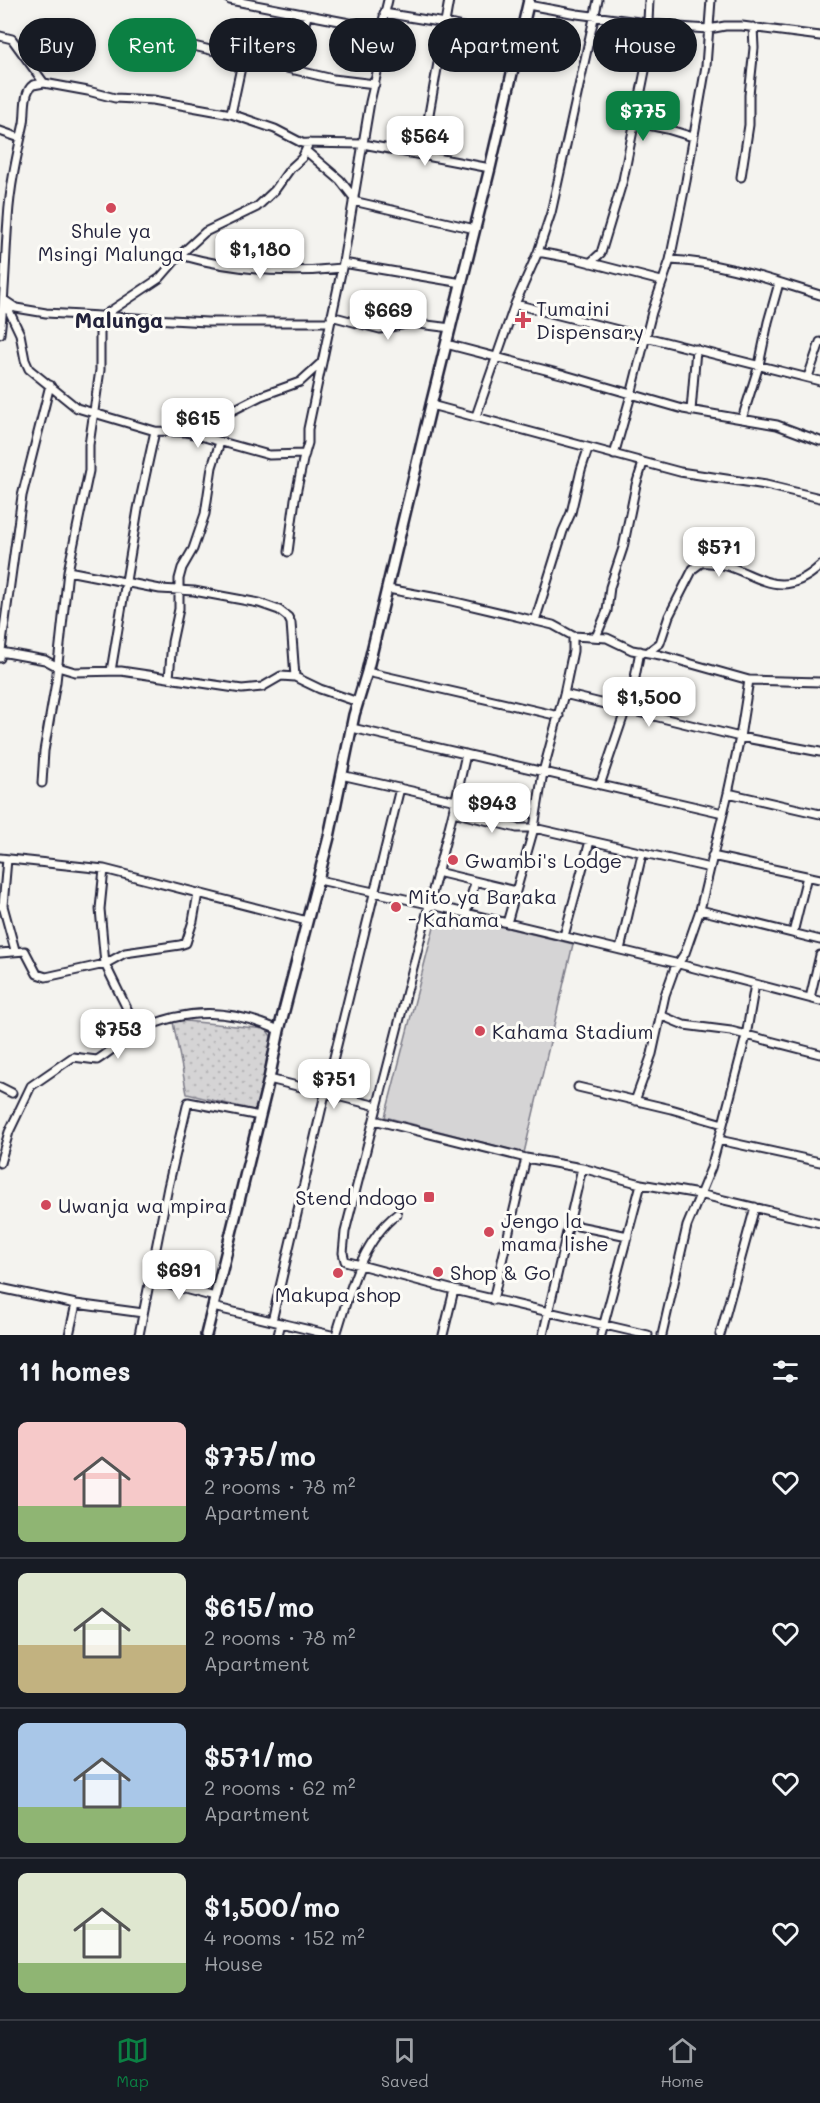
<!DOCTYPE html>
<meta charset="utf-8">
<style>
:root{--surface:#171b24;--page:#242831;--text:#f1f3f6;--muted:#9ea1a6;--line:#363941;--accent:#0b8043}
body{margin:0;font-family:Mali,sans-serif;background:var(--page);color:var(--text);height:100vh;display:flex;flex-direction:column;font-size:22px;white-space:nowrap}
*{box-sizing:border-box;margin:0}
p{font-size:20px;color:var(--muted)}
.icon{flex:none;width:33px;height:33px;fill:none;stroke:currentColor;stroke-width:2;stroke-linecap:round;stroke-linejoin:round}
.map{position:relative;height:1335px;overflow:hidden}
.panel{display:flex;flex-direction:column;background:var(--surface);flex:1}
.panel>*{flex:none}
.hud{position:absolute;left:18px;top:18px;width:784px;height:54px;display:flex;gap:12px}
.price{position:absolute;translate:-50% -51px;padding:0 14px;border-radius:12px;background:#fff;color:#222;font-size:20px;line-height:39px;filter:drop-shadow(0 2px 3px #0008)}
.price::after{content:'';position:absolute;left:50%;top:36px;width:18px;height:14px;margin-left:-9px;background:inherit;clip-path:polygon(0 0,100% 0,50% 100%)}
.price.current{background:var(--accent);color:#fff}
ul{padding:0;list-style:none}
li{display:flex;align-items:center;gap:18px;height:150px;padding:0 18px}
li+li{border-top:2px solid var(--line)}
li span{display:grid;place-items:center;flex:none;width:168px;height:120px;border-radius:9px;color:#555}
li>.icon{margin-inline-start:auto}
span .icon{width:72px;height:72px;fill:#fffc;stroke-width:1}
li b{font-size:26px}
h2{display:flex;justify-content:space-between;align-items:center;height:72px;padding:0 18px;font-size:26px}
.tag{padding:0 21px;border-radius:27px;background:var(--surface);box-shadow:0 3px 9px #0003;font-size:21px;line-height:54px}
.tag.current{background:var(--accent);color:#fff}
.tab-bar{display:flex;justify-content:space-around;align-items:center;height:84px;border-top:2px solid var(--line);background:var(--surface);font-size:16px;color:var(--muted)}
.tab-bar a{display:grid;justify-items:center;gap:3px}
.tab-bar .current{color:var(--accent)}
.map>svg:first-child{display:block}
</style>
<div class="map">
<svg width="820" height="1335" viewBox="0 0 820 1335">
<defs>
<pattern id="grass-dots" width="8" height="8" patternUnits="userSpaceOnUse" patternTransform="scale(1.5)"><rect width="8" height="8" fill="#d5d4d5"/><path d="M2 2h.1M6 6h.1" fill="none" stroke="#b7b6b8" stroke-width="1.8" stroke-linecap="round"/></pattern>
</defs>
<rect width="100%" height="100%" fill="#f4f3ef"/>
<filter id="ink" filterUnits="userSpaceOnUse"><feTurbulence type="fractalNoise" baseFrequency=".0167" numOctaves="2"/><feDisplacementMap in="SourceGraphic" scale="12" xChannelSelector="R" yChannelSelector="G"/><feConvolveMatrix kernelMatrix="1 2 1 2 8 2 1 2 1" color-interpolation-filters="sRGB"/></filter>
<g filter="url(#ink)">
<path fill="url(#grass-dots)" stroke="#7c7b88" stroke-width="1.5" d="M176,1020L266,1029L271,1036L257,1111L187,1094L173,1022Z"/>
<path fill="#d5d4d5" stroke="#7c7b88" stroke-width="1.5" d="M438,911L573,944L524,1153L385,1117Z"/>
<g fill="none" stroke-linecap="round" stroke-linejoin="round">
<defs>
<path id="street" d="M230,0L381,29
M528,5L577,14L678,27L709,29L725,26H742L820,36
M384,13L445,23L521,40
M0,36L12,39L44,83L88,91L115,98L153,100L231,114L275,129L302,143L363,144L490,168
M132,42L168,40L333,79L375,84
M293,70L307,16
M231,114L243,58
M634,122L667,129L693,137
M0,131L20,138
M306,151L340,180L354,198
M422,154L449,0
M741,177L749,125V95L754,48L753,27
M353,201L475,229
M538,252L576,259L661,281
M180,255C233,270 288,274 342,268
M670,260C722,262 770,280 820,295
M343,263L462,283
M590,263L601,253L623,180L646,66L649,0
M4,300L20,334L25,360L29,369L77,408L155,431L186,432L269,455L305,454
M4,300L16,308L46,313L207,322H330
M515,304L820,381
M331,316L380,329L411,323L451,328
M0,334C5,296 5,258 8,219C10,186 17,155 24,123C26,112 23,92 33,85L44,83
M446,344L565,375L683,409L777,425L820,441
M808,377L820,342
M431,405L680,472L766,485L820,498
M691,411L696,349
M476,416L515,304L538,252L551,213L598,0
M742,419L759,365L768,322L779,283
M182,432L212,421L261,396L300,382L322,362
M614,455L631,395L652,312L670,260L686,181L706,66L711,0
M288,552L295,499L303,460L308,443V429L342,268L370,102L379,64L381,29L388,0
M68,571L160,589L194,591L259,603L279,610L288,617L291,623L295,677
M388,589L443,599L553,625L573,636V651L564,694L543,772L534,828L507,923
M535,621L563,531L571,513L581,470L588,449
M573,636L607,638L632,650L660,655L749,680L740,737L728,793L700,910L685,953L674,970L665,995L652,1054L635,1101
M596,637L607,611L610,587L623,548L636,485L643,463
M1,652L45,660L58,667L75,672L121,671L242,689L262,687L281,676L295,677L320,689L358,702
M648,652L660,643L669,616L693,569L701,563C748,559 773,610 820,566
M0,658L22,496L50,385
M111,671L138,509L155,431
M367,672L559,716
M169,678L172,642L179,609V579L182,568L193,549L205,514L212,467L220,442
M749,680L820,682
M564,694L740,737L820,752
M352,728L723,813
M466,754L453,812L345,1232L343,1253L345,1261L454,1290L648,1335
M341,775L456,801
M42,783L44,751L56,682L68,571L89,471V445L100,370V321L103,316L160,278L180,255L205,232L257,207L275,190L290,169L302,158L309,143
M600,785L633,688L640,651
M728,793L820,814
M453,812L517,828H534L710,868
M712,856L820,879
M0,858L104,869L307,921
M104,869L100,909L105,964L138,1031
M437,872L516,891
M319,880L428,904L679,964L820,1001
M0,906H3L15,950
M3,906L7,859
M700,910L820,940
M466,913L475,883
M793,933L807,876
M564,936L590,841
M620,950L642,854
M0,953L25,951L37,974L46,977L105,964L125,953L180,945L186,943L193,921L198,893
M810,998L820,955
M660,1015L684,1025L731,1031L820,1054
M269,1079L377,1106
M0,1087L12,1093
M578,1087L671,1109L723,1124
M374,1120L526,1158L582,1168L641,1184L699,1194L820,1223
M719,1140L820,1162
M0,1163L9,1132L31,1086L73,1057L97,1060C112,1051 124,1038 140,1030C187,1007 231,1009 279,1030
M568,1224L628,1236
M150,1280L215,1297
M0,1288L76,1304L143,1313
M493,1300L526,1158
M213,1307L331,1335
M272,1321L325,1094L400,788
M69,1335L76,1304
M139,1335L168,1187L188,1102L260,1116
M278,1335L281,1323
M336,1335C350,1292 360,1243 397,1214
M443,1335L454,1290
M543,1335L582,1168
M601,1335L641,1184
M662,1335L687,1226L711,1168L723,1124L746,1036L755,984
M720,1335L755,1207"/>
<path id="secondary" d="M206,1335L269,1079L279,1030L329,837L354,715L367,672L431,405L490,168L529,0"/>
</defs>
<use href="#street" stroke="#22223b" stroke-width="11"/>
<use href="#secondary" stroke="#22223b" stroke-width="14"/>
<use href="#street" stroke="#fdfcf7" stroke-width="7"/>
<use href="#secondary" stroke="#fdfcf7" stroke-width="9"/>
</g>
</g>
<g fill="#d1495b" stroke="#fdfcf7" stroke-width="2">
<circle cx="111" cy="208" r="6"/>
<path d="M520 311h6v6h6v6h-6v6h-6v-6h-6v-6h6z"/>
<circle cx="453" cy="860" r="6"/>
<circle cx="396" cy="907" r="6"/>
<circle cx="480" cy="1031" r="6"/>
<rect x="423" y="1191" width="12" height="12" rx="3"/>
<circle cx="46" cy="1205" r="6"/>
<circle cx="489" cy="1232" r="6"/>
<circle cx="438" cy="1272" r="6"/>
<circle cx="338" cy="1273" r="6"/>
</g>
<g text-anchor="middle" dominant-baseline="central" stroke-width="6" stroke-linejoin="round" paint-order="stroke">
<g font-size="20" fill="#22223b" stroke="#fdfcf7" text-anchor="start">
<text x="111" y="230" text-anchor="middle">Shule ya<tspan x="111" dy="23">Msingi Malunga</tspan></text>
<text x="536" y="308">Tumaini<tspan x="536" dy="23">Dispensary</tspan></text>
<text x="465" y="860">Gwambi's Lodge</text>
<text x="408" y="896">Mito ya Baraka<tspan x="408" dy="23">- Kahama</tspan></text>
<text x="492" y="1031">Kahama Stadium</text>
<text x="417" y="1197" text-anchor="end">Stend ndogo</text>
<text x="58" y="1205">Uwanja wa mpira</text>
<text x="501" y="1220">Jengo la<tspan x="501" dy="23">mama lishe</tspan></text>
<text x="450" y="1272">Shop &amp; Go</text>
<text x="338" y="1294" text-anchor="middle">Makupa shop</text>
</g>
<g font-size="22" font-weight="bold" fill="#22223b" stroke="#fdfcf7">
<text x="119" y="319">Malunga</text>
</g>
</g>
</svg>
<b class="price current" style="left:643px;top:142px">$775</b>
<b class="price" style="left:425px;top:167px">$564</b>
<b class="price" style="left:260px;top:280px">$1,180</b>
<b class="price" style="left:388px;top:341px">$669</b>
<b class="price" style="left:198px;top:449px">$615</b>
<b class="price" style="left:719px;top:578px">$571</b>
<b class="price" style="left:649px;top:728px">$1,500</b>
<b class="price" style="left:492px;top:834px">$943</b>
<b class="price" style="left:118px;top:1060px">$753</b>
<b class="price" style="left:334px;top:1110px">$751</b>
<b class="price" style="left:179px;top:1301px">$691</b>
<div class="hud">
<a class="tag">Buy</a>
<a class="tag current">Rent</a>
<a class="tag">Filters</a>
<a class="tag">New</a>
<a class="tag">Apartment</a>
<a class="tag">House</a>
</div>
</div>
<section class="panel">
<h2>11 homes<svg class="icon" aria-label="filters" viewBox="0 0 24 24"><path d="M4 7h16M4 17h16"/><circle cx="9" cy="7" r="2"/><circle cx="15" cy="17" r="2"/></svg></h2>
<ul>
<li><span style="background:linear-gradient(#f6c9c9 70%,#8fb573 0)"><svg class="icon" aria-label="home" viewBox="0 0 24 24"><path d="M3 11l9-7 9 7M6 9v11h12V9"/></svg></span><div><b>$775/mo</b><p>2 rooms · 78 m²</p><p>Apartment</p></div><svg class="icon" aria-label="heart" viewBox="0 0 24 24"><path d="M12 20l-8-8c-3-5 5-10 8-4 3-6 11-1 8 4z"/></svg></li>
<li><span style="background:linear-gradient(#dfe7d0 60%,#c2b280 0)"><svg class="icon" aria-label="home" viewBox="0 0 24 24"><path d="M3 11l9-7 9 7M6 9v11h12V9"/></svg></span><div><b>$615/mo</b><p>2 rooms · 78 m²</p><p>Apartment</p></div><svg class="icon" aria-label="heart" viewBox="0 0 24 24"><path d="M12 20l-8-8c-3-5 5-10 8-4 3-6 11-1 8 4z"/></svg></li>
<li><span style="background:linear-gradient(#a9c7e8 70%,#8fb573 0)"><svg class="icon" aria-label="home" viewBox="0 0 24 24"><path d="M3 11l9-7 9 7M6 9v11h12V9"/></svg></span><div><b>$571/mo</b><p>2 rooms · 62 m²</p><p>Apartment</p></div><svg class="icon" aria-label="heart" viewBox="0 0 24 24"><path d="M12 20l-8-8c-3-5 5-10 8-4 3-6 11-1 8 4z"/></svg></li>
<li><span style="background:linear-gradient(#dfe7d0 75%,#8fb573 0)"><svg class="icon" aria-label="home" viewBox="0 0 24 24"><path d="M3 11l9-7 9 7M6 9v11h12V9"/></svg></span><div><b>$1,500/mo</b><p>4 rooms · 152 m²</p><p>House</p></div><svg class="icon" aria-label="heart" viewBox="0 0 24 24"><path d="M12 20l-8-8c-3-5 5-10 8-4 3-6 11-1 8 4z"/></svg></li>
</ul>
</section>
<nav class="tab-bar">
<a class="current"><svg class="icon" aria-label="map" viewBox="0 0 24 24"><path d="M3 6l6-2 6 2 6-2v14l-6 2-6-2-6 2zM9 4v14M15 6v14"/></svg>Map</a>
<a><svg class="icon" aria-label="saved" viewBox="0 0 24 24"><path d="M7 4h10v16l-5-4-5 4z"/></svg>Saved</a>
<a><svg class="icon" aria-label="home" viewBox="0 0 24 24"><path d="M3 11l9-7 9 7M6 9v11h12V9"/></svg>Home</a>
</nav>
